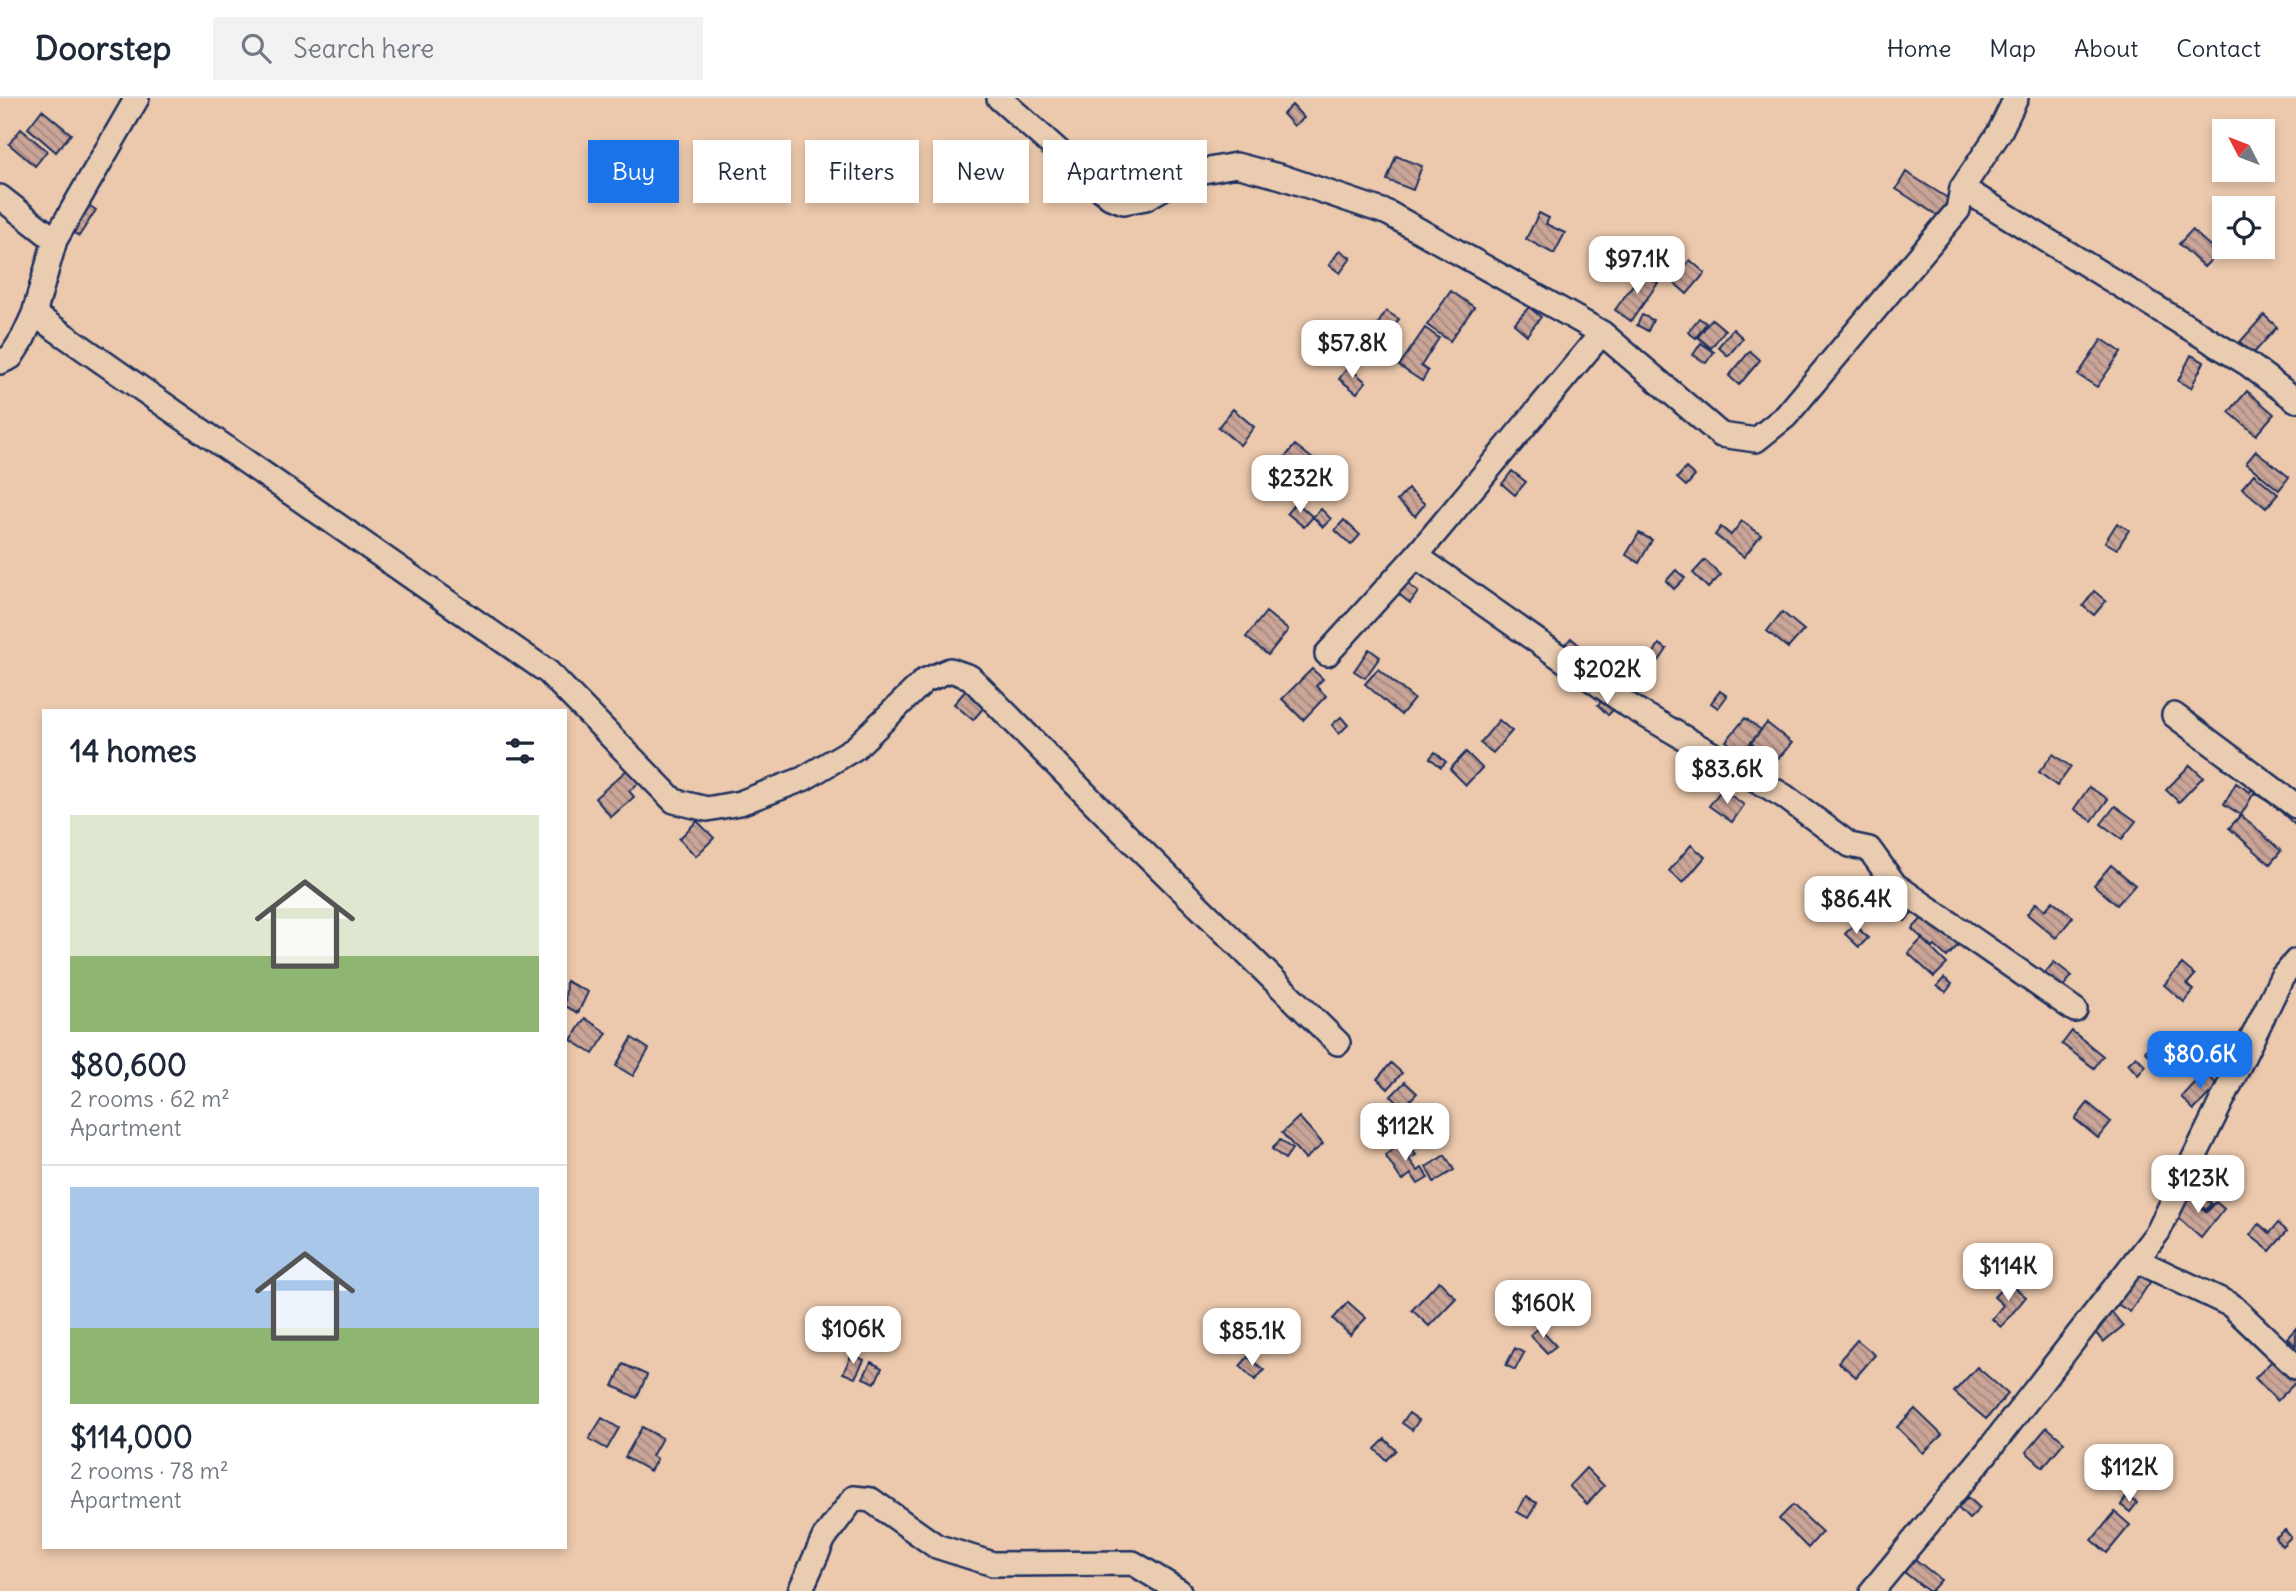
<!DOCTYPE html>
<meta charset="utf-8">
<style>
:root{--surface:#fff;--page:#f2f2f3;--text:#1f2937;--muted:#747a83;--line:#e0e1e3;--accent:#1a73e8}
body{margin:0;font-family:Delius,sans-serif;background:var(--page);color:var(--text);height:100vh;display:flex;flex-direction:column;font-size:26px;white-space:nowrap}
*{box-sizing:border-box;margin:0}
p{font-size:23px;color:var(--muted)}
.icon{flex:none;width:38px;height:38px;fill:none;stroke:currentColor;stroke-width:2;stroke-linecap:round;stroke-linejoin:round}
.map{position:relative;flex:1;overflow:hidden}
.details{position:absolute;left:42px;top:611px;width:525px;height:840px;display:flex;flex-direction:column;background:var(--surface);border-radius:0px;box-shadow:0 4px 10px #0003}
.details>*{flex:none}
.top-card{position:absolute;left:588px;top:42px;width:665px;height:63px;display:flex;gap:14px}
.needle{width:46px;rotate:312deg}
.buttons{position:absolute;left:2212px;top:21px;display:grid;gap:14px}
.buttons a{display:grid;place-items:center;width:63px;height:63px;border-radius:0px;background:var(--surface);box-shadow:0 4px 10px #0003;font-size:35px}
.price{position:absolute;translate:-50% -60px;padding:0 16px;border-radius:14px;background:#fff;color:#222;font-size:23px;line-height:46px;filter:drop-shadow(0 2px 4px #0008)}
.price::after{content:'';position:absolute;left:50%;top:42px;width:21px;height:16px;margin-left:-10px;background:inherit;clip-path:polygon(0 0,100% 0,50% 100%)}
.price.on{background:var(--accent);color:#fff}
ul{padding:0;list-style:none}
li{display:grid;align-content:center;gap:14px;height:371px;padding:0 28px}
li+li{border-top:2px solid var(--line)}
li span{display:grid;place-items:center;height:217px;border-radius:0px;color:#555}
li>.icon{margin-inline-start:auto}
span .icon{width:126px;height:126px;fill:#fffc;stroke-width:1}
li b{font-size:30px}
h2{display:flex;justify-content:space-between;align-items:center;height:84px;padding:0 28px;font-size:30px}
.pill{padding:0 24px;border-radius:0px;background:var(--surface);box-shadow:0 4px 10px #0003;font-size:24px;line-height:63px}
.pill.on{background:var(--accent);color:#fff}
header{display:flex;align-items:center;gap:42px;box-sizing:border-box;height:98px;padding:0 35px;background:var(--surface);border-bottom:2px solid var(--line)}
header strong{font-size:33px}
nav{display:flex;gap:38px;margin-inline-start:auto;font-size:24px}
.search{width:490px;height:63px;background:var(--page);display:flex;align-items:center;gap:18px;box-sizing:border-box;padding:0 24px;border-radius:0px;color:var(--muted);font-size:26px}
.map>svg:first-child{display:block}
</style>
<header>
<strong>Doorstep</strong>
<div class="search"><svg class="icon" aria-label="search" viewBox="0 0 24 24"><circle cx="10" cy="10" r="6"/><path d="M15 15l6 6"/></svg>Search here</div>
<nav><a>Home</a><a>Map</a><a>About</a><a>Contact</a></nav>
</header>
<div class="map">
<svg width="2296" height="1493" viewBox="0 0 2296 1493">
<defs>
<pattern id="building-back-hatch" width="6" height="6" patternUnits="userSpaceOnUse" patternTransform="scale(1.75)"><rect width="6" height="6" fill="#cba597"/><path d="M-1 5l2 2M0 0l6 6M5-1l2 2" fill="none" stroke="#a4877e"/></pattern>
</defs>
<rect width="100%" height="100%" fill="#ecc9ad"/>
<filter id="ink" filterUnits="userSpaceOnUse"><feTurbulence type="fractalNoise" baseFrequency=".0143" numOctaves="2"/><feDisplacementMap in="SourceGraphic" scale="14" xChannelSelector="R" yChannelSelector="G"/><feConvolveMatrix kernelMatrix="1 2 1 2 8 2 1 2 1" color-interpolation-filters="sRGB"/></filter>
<g filter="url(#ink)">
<path fill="url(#building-back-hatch)" stroke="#1b2f5e" stroke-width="2" d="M1292,7L1304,20L1294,28L1283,16Z
M42,12L71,36L56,54L28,30Z
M21,31L47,53L35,68L9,46Z
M1396,58L1422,68L1413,92L1387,82Z
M1906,74L1957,106L1946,123L1896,91Z
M84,104L96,112L79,138L67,131Z
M1539,115L1549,120L1546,126L1565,135L1554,156L1526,141Z
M2192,132L2218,155L2204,169L2179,146Z
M1340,152L1351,160L1340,175L1329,167Z
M1690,162L1705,175L1687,196L1672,183Z
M1642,174L1658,185L1631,223L1615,212Z
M1451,193L1474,209L1450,243L1427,227Z
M1529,209L1541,219L1527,237L1514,226Z
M1386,213L1399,221L1381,250L1368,242Z
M1642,217L1653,222L1648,233L1637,227Z
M2264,217L2277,229L2253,256L2240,244Z
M1699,220L1706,225L1696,240L1688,234Z
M1712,221L1725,232L1711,250L1698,239Z
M1425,230L1439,240L1421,268L1428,273L1422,283L1399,268Z
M1733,231L1743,240L1728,258L1718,249Z
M2102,241L2121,254L2097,289L2078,277Z
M1701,245L1714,254L1706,265L1693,257Z
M1750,253L1760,262L1739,287L1729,278Z
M2191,257L2204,264L2191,290L2178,283Z
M1348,269L1366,284L1357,295L1339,281Z
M2247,293L2274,316L2256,337L2229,314Z
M1233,311L1254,329L1240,347L1218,329Z
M1295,347L1319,366L1302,387L1278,368Z
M2256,353L2289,379L2279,392L2246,365Z
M1686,370L1695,378L1686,388L1677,380Z
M1512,373L1526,384L1515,397L1502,386Z
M2254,376L2278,396L2266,410L2242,390Z
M1408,391L1425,406L1415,418L1397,403Z
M1296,404L1313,419L1304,429L1287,415Z
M1321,411L1331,421L1323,429L1313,419Z
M1344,422L1360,437L1351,447L1335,432Z
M1742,423L1761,437L1744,459L1715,437L1721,429L1731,437Z
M2117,425L2129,432L2117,451L2105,444Z
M1639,435L1652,442L1639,465L1626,457Z
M1705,462L1721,477L1708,490L1693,475Z
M1676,472L1685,480L1674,491L1666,483Z
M1403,482L1418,494L1410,505L1395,493Z
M2094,493L2106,503L2094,517L2083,508Z
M1266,514L1288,532L1268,557L1246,539Z
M1782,514L1804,532L1788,550L1767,533Z
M1571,540L1592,558L1578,574L1557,556Z
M1659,546L1667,551L1659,563L1652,558Z
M1369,551L1380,559L1365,580L1354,573Z
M1312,571L1323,581L1316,588L1326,598L1303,622L1282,601Z
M1378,571L1414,601L1401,617L1365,586Z
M973,584L992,600L973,622L954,606Z
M1720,593L1727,598L1718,610L1711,605Z
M1605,599L1616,609L1608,617L1598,607Z
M1341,619L1348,627L1339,636L1332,627Z
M1745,620L1761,632L1742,655L1726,643Z
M1499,622L1512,633L1493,655L1480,645Z
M1767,625L1792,645L1775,664L1751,645Z
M1435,654L1446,664L1441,669L1430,660Z
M1466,654L1482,670L1466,687L1450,671Z
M2053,656L2071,669L2057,688L2039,674Z
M1713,662L1734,676L1728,685L1707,671Z
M2190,667L2203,679L2179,704L2166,692Z
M627,672L639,685L629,693L634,699L611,719L595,700Z
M2261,676L2280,688L2270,705L2254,695L2241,717L2224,706L2236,685L2250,694Z
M2089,689L2108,701L2092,723L2074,711Z
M1722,691L1744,707L1732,724L1709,708Z
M2290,696L2296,702L2295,727L2277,710Z
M2115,708L2136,723L2122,741L2101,726Z
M2241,717L2281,753L2270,766L2229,730Z
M697,723L714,740L696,758L679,741Z
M1691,747L1705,759L1683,785L1669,773Z
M2111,767L2135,787L2117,807L2094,787Z
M1911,799L1920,806L1905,823L1897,816Z
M2053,803L2073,819L2056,840L2027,816L2036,805L2045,812Z
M1929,813L1962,843L1947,859L1935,848L1933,850L1912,831Z
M1854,826L1868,840L1859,849L1845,836Z
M1922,841L1947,866L1934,879L1908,855Z
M2054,864L2072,878L2062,890L2044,876Z
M2182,866L2195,877L2187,886L2194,892L2184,904L2164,887Z
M1944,880L1952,886L1946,894L1937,888Z
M566,883L588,894L578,915L565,908Z
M585,920L607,935L593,956L571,942Z
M2072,933L2103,958L2094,970L2062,946Z
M632,940L649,951L633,978L616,968Z
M2153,942L2163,949L2155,961L2145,954Z
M2136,958L2146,968L2138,977L2128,966Z
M1391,965L1402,975L1388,991L1377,981Z
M2204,974L2220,989L2211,998L2209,996L2194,1012L2181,999Z
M1405,984L1417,995L1403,1010L1391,998Z
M2088,1005L2111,1024L2098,1040L2075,1021Z
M1299,1019L1323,1046L1305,1061L1282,1035Z
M1280,1042L1292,1051L1285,1061L1272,1051Z
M1406,1043L1416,1057L1409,1061L1418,1073L1422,1070L1428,1080L1418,1086L1411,1076L1402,1083L1385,1057Z
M1445,1057L1454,1072L1434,1084L1426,1069Z
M2193,1088L2212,1106L2206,1112L2187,1094Z
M2184,1095L2207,1114L2216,1104L2224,1111L2201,1140L2176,1118L2184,1108L2178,1103Z
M2278,1125L2287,1133L2270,1153L2250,1137L2259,1126L2270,1135Z
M2139,1167L2155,1177L2130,1214L2114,1204Z
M1439,1183L1456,1200L1429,1228L1412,1212Z
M2008,1184L2026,1199L2001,1229L1992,1221L2003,1207L1994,1199Z
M1348,1204L1366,1220L1350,1237L1333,1221Z
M2111,1213L2123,1228L2103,1244L2091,1229Z
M1539,1230L1556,1248L1547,1255L1530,1237Z
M2296,1230V1248L2287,1240Z
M1857,1242L1875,1257L1856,1279L1838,1264Z
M1515,1250L1524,1255L1515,1272L1506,1267Z
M2281,1254L2296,1269V1284L2277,1303L2255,1280Z
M852,1256L864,1262L855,1280L843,1275Z
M1248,1259L1264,1272L1255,1282L1240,1268Z
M871,1264L882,1270L875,1285L863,1280Z
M623,1266L647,1277L637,1300L613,1288Z
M1977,1269L2008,1296L1986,1321L1954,1294Z
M1915,1311L1942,1337L1923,1355L1897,1329Z
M1409,1315L1419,1322L1412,1332L1402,1325Z
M602,1320L619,1330L607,1351L589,1341Z
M642,1329L662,1340L652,1358L657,1361L650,1373L625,1359Z
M2047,1329L2064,1344L2043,1369L2026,1354Z
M1385,1341L1396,1352L1386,1362L1375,1351Z
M1586,1370L1604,1388L1587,1406L1569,1388Z
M2127,1398L2137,1405L2130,1414L2121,1407Z
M1526,1399L1537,1405L1528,1420L1517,1414Z
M1968,1399L1980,1410L1969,1421L1958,1410Z
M1793,1407L1822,1434L1808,1450L1779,1421Z
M2115,1414L2130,1427L2107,1455L2092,1442Z
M2285,1432L2291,1439L2282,1448L2275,1440Z
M1905,1453L1941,1482L1931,1493H1928L1894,1466Z"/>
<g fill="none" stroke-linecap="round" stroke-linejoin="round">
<defs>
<path id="minor" d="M999,0L1110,99L1124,104L1146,100L1187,76L1236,67L1282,79L1388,115L1602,235L1721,337L1756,342L1786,318L1958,112L1962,90L1999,35L2016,0
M1962,90L2248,266L2296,302
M0,99L55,142
M34,216L548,574L674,703L707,711L740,705L803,681L855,650L924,583L950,572L970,579L1122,733L1338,945
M0,264L11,259L23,240L34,216L55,142L137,0
M1416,458L1631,609L1784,698L1850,747L1869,751L1895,787L2075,912
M1327,556L1416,458L1602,235
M2174,617L2296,708
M2136,1162L2231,1207L2296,1269
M800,1493L824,1440L854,1400L871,1402L936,1448L993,1466L1133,1465L1179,1493
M1872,1493L1987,1354L2158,1134L2282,879L2296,863"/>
</defs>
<use href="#minor" stroke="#1b2f5e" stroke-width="28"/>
<use href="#minor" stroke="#eacdb1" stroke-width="23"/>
</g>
</g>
</svg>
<div class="buttons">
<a><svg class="needle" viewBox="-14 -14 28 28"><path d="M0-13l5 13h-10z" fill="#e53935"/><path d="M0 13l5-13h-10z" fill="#747a83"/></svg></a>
<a><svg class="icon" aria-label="locate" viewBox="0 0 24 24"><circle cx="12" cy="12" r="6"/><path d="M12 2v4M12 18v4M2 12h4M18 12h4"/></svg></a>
</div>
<b class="price" style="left:1637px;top:198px">$97.1K</b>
<b class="price" style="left:1352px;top:282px">$57.8K</b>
<b class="price" style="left:1300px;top:417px">$232K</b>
<b class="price" style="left:1607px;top:608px">$202K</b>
<b class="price" style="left:1727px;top:708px">$83.6K</b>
<b class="price" style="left:1856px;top:838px">$86.4K</b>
<b class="price on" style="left:2200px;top:993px">$80.6K</b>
<b class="price" style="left:1405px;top:1065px">$112K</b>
<b class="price" style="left:2198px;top:1117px">$123K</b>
<b class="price" style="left:2008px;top:1205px">$114K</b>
<b class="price" style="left:1543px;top:1242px">$160K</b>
<b class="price" style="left:853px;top:1268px">$106K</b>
<b class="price" style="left:1252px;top:1270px">$85.1K</b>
<b class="price" style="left:2129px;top:1406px">$112K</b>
<div class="top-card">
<a class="pill on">Buy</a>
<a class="pill">Rent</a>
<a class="pill">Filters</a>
<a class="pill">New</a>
<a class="pill">Apartment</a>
</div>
<section class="details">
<h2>14 homes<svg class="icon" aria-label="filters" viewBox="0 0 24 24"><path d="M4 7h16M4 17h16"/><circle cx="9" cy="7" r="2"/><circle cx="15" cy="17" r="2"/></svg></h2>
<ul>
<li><span style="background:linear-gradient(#dfe7d0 65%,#8fb573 0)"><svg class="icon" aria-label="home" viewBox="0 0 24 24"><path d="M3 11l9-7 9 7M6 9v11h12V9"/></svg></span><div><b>$80,600</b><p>2 rooms · 62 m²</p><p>Apartment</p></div></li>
<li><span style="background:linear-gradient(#a9c7e8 65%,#8fb573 0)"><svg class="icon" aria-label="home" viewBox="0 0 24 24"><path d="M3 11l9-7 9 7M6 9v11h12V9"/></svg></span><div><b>$114,000</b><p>2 rooms · 78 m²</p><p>Apartment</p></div></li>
</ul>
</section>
</div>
